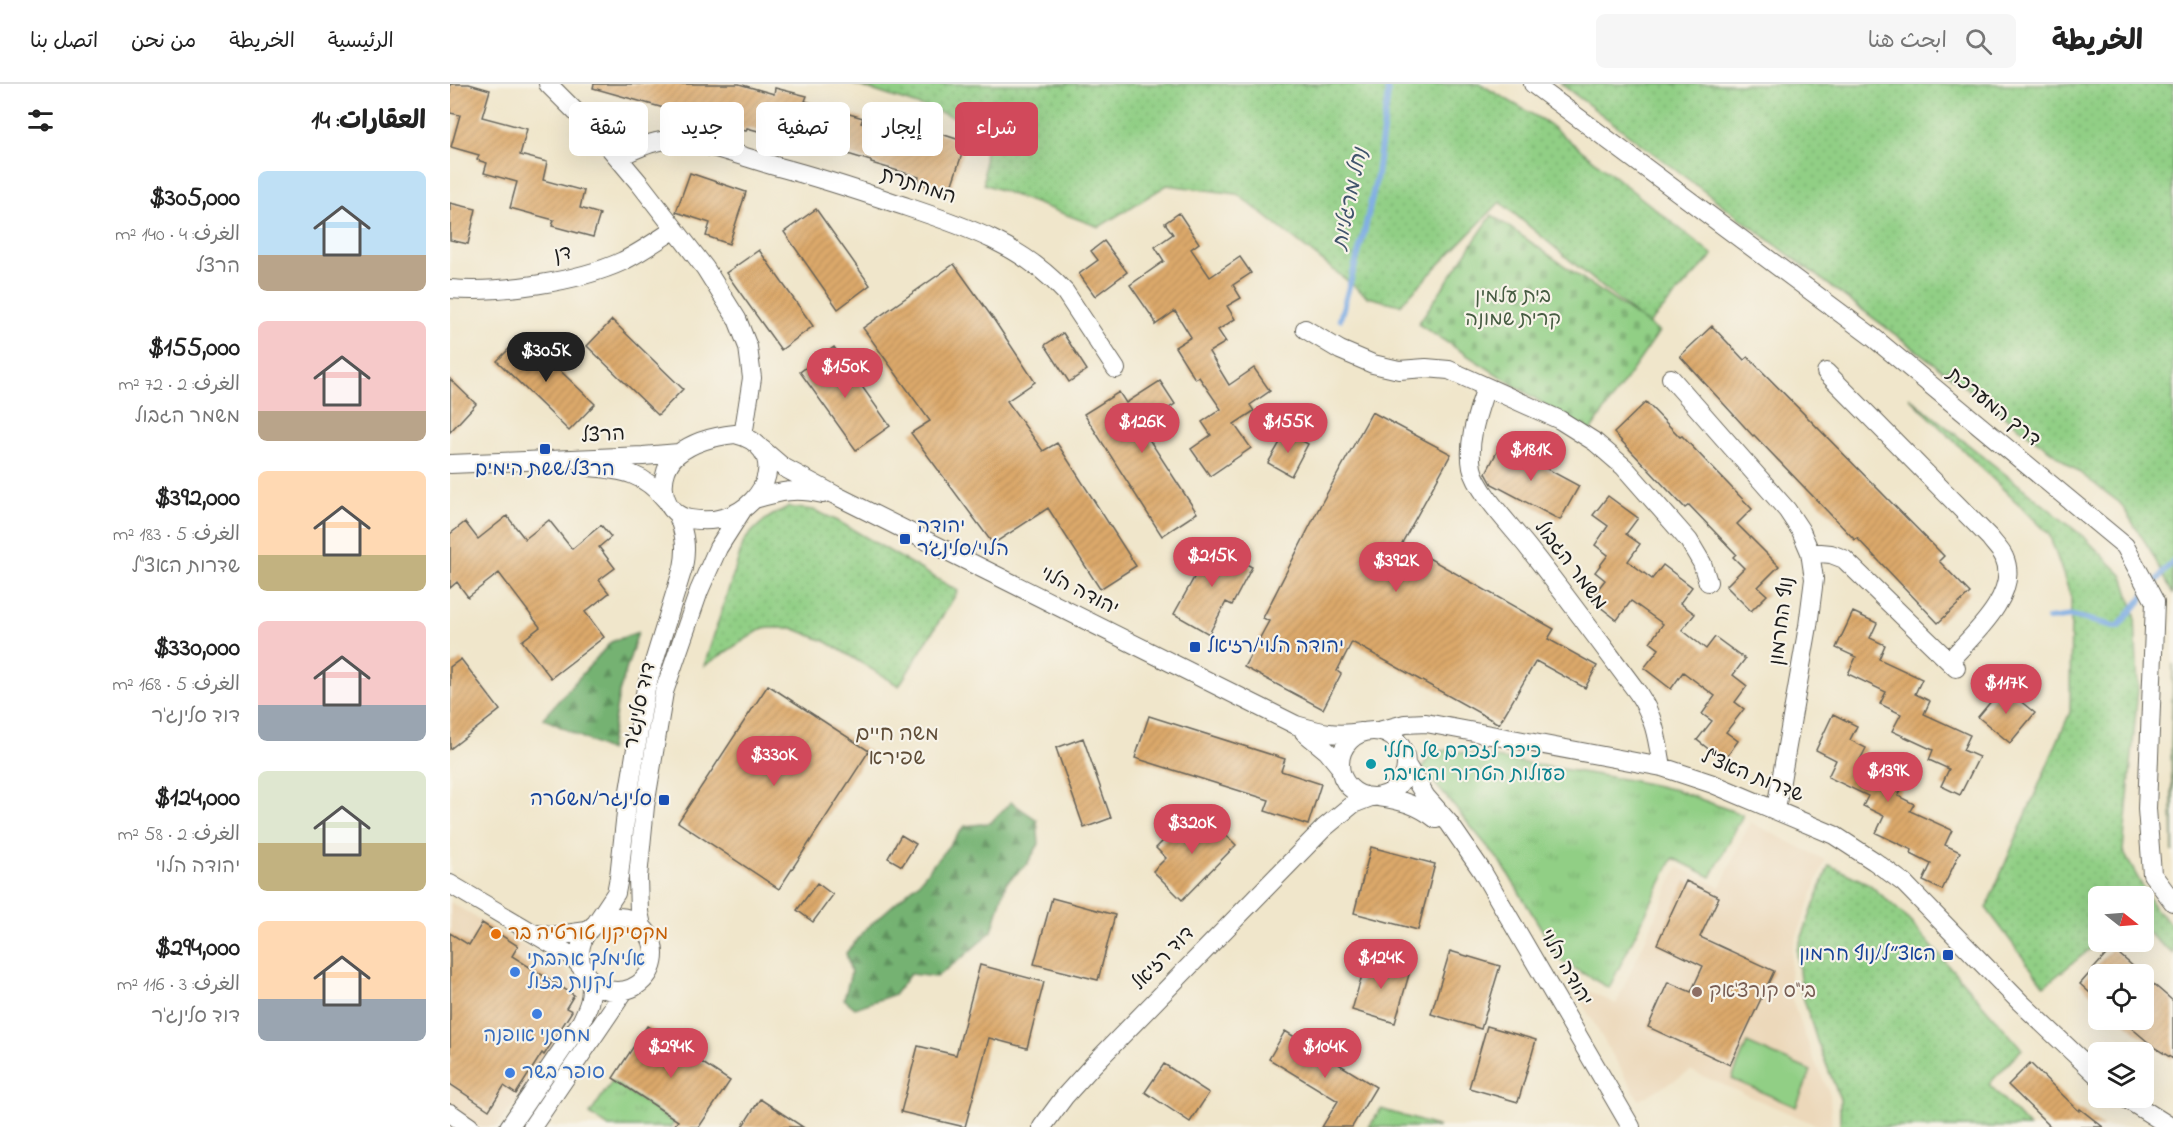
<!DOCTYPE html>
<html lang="ar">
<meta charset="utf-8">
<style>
:root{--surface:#fff;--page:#f6f6f6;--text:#222;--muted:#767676;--line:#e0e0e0;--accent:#d1495b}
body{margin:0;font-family:"Indie Flower","Playpen Sans Arabic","Playpen Sans Hebrew",sans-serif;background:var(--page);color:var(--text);direction:rtl;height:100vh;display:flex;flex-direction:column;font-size:22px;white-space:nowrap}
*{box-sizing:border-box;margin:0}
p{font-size:20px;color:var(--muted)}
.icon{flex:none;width:33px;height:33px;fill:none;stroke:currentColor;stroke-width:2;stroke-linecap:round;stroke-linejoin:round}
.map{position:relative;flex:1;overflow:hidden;direction:ltr}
.panel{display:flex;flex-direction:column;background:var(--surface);width:450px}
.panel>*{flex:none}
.hud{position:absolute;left:18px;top:18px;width:570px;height:54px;direction:rtl;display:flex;gap:12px}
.needle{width:39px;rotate:107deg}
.fabs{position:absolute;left:1638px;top:802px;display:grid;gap:12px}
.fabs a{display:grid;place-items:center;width:66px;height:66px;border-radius:9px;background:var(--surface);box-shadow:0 6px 24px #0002;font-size:30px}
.price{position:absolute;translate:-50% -51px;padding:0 14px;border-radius:21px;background:var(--accent);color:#fff;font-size:20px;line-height:39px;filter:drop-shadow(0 2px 3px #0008)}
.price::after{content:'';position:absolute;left:50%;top:36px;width:18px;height:14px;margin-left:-9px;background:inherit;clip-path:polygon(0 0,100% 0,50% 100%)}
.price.active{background:#222;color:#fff}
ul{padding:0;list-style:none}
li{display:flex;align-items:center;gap:18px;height:150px;padding:0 24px}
li span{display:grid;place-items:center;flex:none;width:168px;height:120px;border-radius:9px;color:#555}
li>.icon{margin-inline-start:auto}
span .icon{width:72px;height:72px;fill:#fffc;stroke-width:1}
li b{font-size:26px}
h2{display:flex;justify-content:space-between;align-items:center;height:72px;padding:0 24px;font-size:26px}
.tag{padding:0 21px;border-radius:9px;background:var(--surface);box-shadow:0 6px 24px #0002;font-size:21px;line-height:54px}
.tag.active{background:var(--accent);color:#fff}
header{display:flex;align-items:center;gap:36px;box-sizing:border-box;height:84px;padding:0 30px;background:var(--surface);border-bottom:2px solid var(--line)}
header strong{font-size:28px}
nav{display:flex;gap:33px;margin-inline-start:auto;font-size:21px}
.search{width:420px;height:54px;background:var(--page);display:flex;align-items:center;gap:15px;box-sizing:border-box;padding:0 21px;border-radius:9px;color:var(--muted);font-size:22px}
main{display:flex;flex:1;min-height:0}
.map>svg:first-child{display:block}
</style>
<header>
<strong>الخريطة</strong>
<div class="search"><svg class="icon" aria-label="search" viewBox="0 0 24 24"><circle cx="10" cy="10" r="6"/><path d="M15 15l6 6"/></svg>ابحث هنا</div>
<nav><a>الرئيسية</a><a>الخريطة</a><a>من نحن</a><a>اتصل بنا</a></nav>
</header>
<main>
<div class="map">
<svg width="1723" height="1043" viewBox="0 0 1723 1043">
<defs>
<pattern id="grass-dots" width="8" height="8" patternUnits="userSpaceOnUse" patternTransform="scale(1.5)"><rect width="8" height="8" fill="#91cf85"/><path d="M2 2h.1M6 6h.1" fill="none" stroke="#7cb172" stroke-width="1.8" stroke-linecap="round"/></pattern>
<pattern id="forest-firs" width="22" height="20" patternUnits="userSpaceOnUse" patternTransform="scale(1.5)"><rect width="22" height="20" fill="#74b272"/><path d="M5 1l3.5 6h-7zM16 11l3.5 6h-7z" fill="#5e905d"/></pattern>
<pattern id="cemetery-stones" width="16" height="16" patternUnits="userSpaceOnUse" patternTransform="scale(1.5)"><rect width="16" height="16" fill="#91cf85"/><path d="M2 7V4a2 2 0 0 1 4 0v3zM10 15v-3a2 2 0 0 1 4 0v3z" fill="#7cb172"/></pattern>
<pattern id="park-tufts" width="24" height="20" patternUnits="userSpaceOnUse" patternTransform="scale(1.5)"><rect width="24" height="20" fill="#91cf85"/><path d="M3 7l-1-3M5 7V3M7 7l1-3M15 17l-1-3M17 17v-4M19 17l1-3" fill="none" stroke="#7cb172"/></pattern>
<pattern id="building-hatch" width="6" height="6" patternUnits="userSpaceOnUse" patternTransform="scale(1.5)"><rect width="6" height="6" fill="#dca96b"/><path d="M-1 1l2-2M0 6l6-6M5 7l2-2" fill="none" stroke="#bc915c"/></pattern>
</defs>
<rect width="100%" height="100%" fill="#f7f3e8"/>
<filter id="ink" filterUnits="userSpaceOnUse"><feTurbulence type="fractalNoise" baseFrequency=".0167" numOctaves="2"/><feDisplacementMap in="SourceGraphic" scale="12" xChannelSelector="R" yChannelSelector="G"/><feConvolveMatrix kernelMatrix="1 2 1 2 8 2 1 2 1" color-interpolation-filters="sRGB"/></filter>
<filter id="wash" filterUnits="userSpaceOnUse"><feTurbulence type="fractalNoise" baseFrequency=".008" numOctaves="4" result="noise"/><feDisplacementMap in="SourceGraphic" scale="24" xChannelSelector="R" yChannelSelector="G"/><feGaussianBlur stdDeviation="1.35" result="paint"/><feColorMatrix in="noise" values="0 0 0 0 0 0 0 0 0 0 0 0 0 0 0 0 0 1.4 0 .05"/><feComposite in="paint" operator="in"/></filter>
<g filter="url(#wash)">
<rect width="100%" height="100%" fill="#f0e6cb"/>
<path fill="#ecd8ba" d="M1300,738L1375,776L1342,866L1339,907L1365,978L1380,1010L1382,1043H1371L1241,987L1189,1016L1119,897L1166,920L1228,783L1270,803Z
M0,818L114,886L128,899L133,909L127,932L47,1043H0Z"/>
<path fill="url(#grass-dots)" stroke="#567650" stroke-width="1.5" d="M403,0H1030L1096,38L1263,171L1198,241L1050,118L950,221L918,213L787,110L717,101L649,143L534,100L535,43Z
M1111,0H1723V510L1699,464L1670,419Z
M1459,313L1635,454L1673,492L1685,530L1688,605L1673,767L1705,825L1723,842V870L1694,846V813H1648L1649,858L1594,902L1536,824L1620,628L1621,513L1599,450Z
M338,423L364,426L388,437L508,507L449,602L377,558L342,544H313L254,582L294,457C309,439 317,433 338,423Z
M1723,580V768L1721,659Z
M1379,781L1419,800L1456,833L1572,965L1539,1000L1579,1043H1390V1015L1367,957L1351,906L1347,866Z"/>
<path fill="url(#forest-firs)" stroke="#486747" stroke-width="1.5" d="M188,548L169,609L159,667L93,634L161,558Z
M561,718L587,736L589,760L577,780L556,799L542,847L513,873L486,893L460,890L445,910L405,924L394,915L401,889L396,869L417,844L468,799L515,742L540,739Z"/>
<path fill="url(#cemetery-stones)" stroke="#567650" stroke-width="1.5" d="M1042,131L1209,248L1139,349L968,240Z"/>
<path fill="url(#park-tufts)" stroke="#567650" stroke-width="1.5" d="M997,666L1185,697L1226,706L1293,731L1261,793L1223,774L1159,904L1111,877L1052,780L972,684L981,669Z
M162,997L224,1039L221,1043H159L140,1030Z
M931,1025L989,1043H919Z"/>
<path fill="#91cf85" stroke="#567650" stroke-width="1.5" d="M1297,959L1361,987L1346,1023L1282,995Z"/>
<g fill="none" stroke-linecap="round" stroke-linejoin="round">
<path stroke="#77a9e3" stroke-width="6" d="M890,235L914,149L927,91L938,9L936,0
M1598,535L1623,532L1668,543L1723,477"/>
</g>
<g id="blocks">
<path fill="url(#building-hatch)" d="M0,0H19L40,6L32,33L77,45L70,71L97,78L93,96L134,107L130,124L150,130L143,153L102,142L104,136L60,124L67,98L34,89L37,79L27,76L29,71L1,63L10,31L0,29Z
M144,0H289L324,10L325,4L357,12L355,17L413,34L411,39L481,60L485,48L516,58L499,109L468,98L469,93L421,79V77L345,54V57L297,44L296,47L242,32L143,4Z
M240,89L296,108L279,160L256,152L260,139L226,128Z
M0,119L26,125L18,160L0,156Z
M366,125L420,201L388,225L334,148Z
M729,129L749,159L741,165L760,193L790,173L801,189L783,201L791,214L777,222L785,235L768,246L776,258L759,268L779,301L804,284L820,307L800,321L804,327L784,340L801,364L760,392L741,365L761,351L752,338L771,325L749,293L745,295L725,263L741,253L725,227L705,241V237L680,201L714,177L705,163L723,150L715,139Z
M654,157L677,188L645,212L629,190L648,176L641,167Z
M309,166L363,242L331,266L276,189Z
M504,180L544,236L585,298L557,317L593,367L607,359L686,482L650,505L598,424L543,460L461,349L480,337L413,244Z
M162,236L233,305L208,331L137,262Z
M1262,242L1294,276L1298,273L1494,472L1489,477L1520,509L1488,539L1407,454L1405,456L1304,351L1303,352L1230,272Z
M613,249L637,286L619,298L595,261Z
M73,251L145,320L119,347L47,277Z
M384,263L440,342L406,366L350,288Z
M0,295L26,320L0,348Z
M710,297L725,320L691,343L747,429L712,452L634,330L669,308L676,319Z
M1196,318L1230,353L1232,352L1302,425L1287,440L1329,482L1308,503L1317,511L1301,527L1276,502L1294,484L1283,473L1286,470L1239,421L1235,424L1164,349Z
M922,328L1001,370L952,459L1104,545L1098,555L1147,582L1135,604L1086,577L1049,640L902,558L887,587L891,590L873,625L794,583L819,537L813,534L870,422Z
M836,348L858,360L841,392L818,379Z
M1051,360L1129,402L1110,436L1042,400L1036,389Z
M1158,412L1188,434L1176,450L1190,460L1178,477L1202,495L1213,481L1242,503L1230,519L1245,530L1232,546L1256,565L1265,553L1295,575L1283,591L1297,602L1285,618L1294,625L1276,648L1288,657L1274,677L1247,656L1262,637L1252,630L1265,612L1233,588L1221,605L1194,584L1209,565L1200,558L1213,540L1181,517L1167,536L1140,515L1155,496L1145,488L1158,471L1145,461L1158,442L1143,431Z
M57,432L75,455L99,436L122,465L151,441L161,453L149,463L165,484L149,496L159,509L135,528L154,553L101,594L72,557L90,543L49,489L18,513L7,498L0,504V450L15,438L28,455Z
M757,459L802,483L782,521L776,518L759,550L724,530L746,490L741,487Z
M1403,528L1427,539L1420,554L1435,561L1429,575L1472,595L1465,610L1480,617L1474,630L1520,651L1513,666L1529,673L1510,711L1491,702L1499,685L1479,676L1483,666L1442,647L1451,630L1430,620L1436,608L1398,590L1406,573L1386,564Z
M11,575L50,626L0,665V583Z
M318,601L419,667L329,805L228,738Z
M1553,603L1585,629L1560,659L1528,633Z
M1383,630L1407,642L1400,656L1416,664L1410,676L1455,698L1448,712L1464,720L1460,727L1502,746L1495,761L1510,768L1492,806L1473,797L1481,780L1461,770L1462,766L1426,749L1434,732L1413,722L1418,712L1378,693L1386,676L1366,666Z
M699,632L835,675L831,687L871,700L858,741L815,727L819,716L685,674Z
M633,654L661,734L634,744L606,664Z
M755,730L786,761L732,816L703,787L716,774L706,764L732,738L740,746Z
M451,751L466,760L452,782L438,774Z
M921,763L985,780L968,846L904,829Z
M1236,797L1269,813L1250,853L1324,887L1280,981L1198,943L1218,898L1241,908L1253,882L1207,860Z
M367,799L383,811L363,838L347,826Z
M602,814L665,831L648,896L584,880Z
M32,839L68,862L62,872L124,911L116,924L122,927L94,971L92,969L66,1010L54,1002L39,1026L0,1000V849L19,861Z
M1662,864L1693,891H1648V916L1630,900Z
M1000,867L1050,882L1031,945L981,930Z
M917,874L960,887L945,939L902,926Z
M530,881L594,898L577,964L539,954L515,1043L451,1028L468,962L506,971Z
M1694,892L1723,917V975L1705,964L1672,936H1694Z
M197,942L280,997L249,1043H223L228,1037L163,994Z
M1037,942L1086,956L1068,1018L1019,1004Z
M835,947L926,1003L902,1043H872L888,1017L819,975Z
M1580,979L1629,1027L1630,1025L1653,1043H1601L1558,1001Z
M714,980L759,1009L740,1038L695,1008Z
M310,1015L353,1043H292Z"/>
</g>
</g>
<g filter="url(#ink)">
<use href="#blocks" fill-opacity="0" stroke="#666359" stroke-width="1.5"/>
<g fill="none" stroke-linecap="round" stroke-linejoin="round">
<defs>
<path id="minor" d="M98,0L148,50L190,100L255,184L287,235L298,263L302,294L293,352
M1083,0L1424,254L1675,462L1705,518L1697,725L1702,790L1723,818
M168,73C185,66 204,55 224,56C258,59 293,73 325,82C367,93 407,106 448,120C508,140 571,159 615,208L666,285
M0,205C50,209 128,198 173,177C191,168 208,156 225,145
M855,245L890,266L923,280L949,286L976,284L999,286L1110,336L1145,358L1174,383L1239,457L1252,479L1258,498
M1376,288L1540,454C1544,460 1551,466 1554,473C1571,510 1521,553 1499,577
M1221,294L1337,426L1351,447L1360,468L1364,495L1358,542L1326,725
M1036,303C1028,328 1017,356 1022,384C1027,408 1064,445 1080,466C1117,513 1152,561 1188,609C1205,635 1207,653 1212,683
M285,350C339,363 318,420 276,433C264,437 252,437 240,435C209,430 206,387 228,370C243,358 266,352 285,350Z
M312,365L333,383L385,411L846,641C873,649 884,652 912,648
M0,380L193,372L229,369
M140,383C174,386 193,389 216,416
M305,415C331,407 346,404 373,410
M1360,468L1381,470L1394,475L1506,584
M890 680a33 33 0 1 1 66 0a33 33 0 1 1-66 0Z
M929,647L955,640L976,639L1212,683L1263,700L1384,751L1424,777L1454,799L1570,918L1648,992
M854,648L877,667L890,683
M957,682L976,713L999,739L1032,787L1181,1043
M929,713C951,716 968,721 986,735
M0,800L122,872L132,884
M130 870a37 37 0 1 1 74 0a37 37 0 1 1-74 0Z
M146,839L166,809L169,793L177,719L196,604L233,484C237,464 235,451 228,432
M192,842L189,828L188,793L195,722L214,608L249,507L268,464L293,425
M89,850L101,852L137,847
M1675,1014L1721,1043
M0,1029L20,1043
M59,1043L131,938C138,924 143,913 140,896
M82,1043L175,906
M592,1043L615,1012L643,981L874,744L903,720L921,713"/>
</defs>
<use href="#minor" stroke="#666359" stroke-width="20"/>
<use href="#minor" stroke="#fff" stroke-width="18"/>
</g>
</g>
<g fill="#1a4fb4" stroke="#f7f3e8" stroke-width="2">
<rect x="89" y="359" width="12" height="12" rx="3"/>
<rect x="449" y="449" width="12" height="12" rx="3"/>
<rect x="739" y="557" width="12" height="12" rx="3"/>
<rect x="208" y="710" width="12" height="12" rx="3"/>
<rect x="1492" y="865" width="12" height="12" rx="3"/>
</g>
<circle fill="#0f9aa8" stroke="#f7f3e8" stroke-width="2" cx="921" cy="680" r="6"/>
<circle fill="#e8710a" stroke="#f7f3e8" stroke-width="2" cx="46" cy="850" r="6"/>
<g fill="#3f7fe0" stroke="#f7f3e8" stroke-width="2">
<circle cx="65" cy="888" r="6"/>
<circle cx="87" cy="930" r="6"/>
<circle cx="60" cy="989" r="6"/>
</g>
<circle fill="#8d6e63" stroke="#f7f3e8" stroke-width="2" cx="1247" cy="908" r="6"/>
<g text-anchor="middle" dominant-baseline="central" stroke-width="4.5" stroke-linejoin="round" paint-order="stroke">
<g font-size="20" fill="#1c1c1c" stroke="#f7f3e8">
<text transform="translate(468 103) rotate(18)">המחתרת</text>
<text transform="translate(113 171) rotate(-12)">דן</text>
<text transform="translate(1543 324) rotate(39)">דרך המערכת</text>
<text transform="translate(153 352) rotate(-3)">הרצל</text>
<text transform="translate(1120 482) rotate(53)">משמר הגבול</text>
<text transform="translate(629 508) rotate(27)">יהודה הלוי</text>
<text transform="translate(1333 537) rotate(-83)">נוף החרמון</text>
<text transform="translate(191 622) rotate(-78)">דוד סלינג'ר</text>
<text transform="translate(1302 693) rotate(22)">שדרות האצ"ל</text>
<text transform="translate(714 875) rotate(-46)">דוד רזיאל</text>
<text transform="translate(1115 884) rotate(60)">יהודה הלוי</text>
</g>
<g font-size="20" fill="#455b41" stroke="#f7f3e8">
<text x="1063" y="213">בית עלמין<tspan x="1063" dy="23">קרית שמונה</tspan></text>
</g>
<g font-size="20" fill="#164399" stroke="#f7f3e8" text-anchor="start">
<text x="95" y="386" text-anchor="middle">הרצל/ששת הימים</text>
<text x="467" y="443">יהודה<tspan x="467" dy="23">הלוי/סלינג׳ר</tspan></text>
<text x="757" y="563">יהודה הלוי/רזיאל</text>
<text x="202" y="716" text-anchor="end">סלינגר/משטרה</text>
<text x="1486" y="871" text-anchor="end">האצ״ל/נוף חרמון</text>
</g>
<g font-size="20" fill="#0d838f" stroke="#f7f3e8" text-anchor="start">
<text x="933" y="668">כיכר לזכרם של חללי<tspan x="933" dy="23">פעולות הטרור והאיבה</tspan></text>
</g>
<g font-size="20" fill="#c56008" stroke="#f7f3e8" text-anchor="start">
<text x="58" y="850">מקסיקנו טורטיה בר</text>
</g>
<g font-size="20" fill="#366cbe" stroke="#f7f3e8" text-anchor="start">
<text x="77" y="876">אלימלך אהבתי<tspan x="77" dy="23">לקנות בזול</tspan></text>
<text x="87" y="952" text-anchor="middle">מחסני אופנה</text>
<text x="72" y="989">סופר בשר</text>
</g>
<g font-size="20" fill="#785e54" stroke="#f7f3e8" text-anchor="start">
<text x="1259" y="908">בי''ס קורצ'אק</text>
</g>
<g font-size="21" font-style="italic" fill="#40546c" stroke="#f7f3e8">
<text transform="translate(901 115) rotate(-78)">נחל מרגליות</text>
</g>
<g font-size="21" fill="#5f4d38" stroke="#f7f3e8">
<text x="447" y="651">משה חיים<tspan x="447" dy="24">שפירא</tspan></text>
</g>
</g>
</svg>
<div class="fabs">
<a><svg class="needle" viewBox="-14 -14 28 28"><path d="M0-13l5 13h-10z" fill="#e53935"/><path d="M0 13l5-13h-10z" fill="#767676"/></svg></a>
<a><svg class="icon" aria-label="locate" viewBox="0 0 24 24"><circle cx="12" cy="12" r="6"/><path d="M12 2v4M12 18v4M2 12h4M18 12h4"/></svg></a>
<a><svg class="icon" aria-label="layers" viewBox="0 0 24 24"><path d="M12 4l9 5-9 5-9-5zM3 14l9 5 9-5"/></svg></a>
</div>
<b class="price active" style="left:96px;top:299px">$305K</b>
<b class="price" style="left:395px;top:315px">$150K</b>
<b class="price" style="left:692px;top:370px">$126K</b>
<b class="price" style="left:838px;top:370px">$155K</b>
<b class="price" style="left:1081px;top:398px">$181K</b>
<b class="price" style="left:762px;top:504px">$215K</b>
<b class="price" style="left:946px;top:509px">$392K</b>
<b class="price" style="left:1556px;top:631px">$117K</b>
<b class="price" style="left:324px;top:703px">$330K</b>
<b class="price" style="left:1438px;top:719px">$139K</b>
<b class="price" style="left:742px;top:771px">$320K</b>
<b class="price" style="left:931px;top:906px">$124K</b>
<b class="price" style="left:221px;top:995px">$294K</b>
<b class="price" style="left:875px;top:995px">$104K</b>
<div class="hud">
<a class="tag active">شراء</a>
<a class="tag">إيجار</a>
<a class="tag">تصفية</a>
<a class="tag">جديد</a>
<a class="tag">شقة</a>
</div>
</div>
<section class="panel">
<h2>العقارات: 14<svg class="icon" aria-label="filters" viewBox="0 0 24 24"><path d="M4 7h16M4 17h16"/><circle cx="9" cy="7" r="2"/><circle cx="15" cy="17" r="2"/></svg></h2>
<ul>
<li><span style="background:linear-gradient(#bfe0f5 70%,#b9a48a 0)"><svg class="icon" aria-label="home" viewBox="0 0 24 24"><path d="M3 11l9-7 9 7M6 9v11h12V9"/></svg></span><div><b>$305,000</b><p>الغرف: 4 · 140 m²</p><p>הרצל</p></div></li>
<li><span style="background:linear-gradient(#f6c9c9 75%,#b9a48a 0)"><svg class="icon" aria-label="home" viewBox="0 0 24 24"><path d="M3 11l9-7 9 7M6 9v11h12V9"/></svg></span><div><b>$155,000</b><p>الغرف: 2 · 72 m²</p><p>משמר הגבול</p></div></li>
<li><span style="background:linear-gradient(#ffd9b3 70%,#c2b280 0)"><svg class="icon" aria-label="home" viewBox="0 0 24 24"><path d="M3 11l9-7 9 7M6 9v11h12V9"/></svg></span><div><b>$392,000</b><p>الغرف: 5 · 183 m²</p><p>שדרות האצ&quot;ל</p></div></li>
<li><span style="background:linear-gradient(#f6c9c9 70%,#9aa5b1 0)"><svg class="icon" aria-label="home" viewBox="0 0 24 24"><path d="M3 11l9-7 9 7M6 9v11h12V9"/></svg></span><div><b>$330,000</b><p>الغرف: 5 · 168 m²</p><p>דוד סלינג'ר</p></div></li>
<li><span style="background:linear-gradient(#dfe7d0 60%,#c2b280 0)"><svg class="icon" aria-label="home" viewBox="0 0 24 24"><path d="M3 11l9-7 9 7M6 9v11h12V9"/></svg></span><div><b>$124,000</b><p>الغرف: 2 · 58 m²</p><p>יהודה הלוי</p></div></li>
<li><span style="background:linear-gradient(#ffd9b3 65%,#9aa5b1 0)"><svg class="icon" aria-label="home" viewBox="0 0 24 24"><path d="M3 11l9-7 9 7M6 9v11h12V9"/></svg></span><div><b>$294,000</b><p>الغرف: 3 · 116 m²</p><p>דוד סלינג'ר</p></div></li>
</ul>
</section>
</main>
